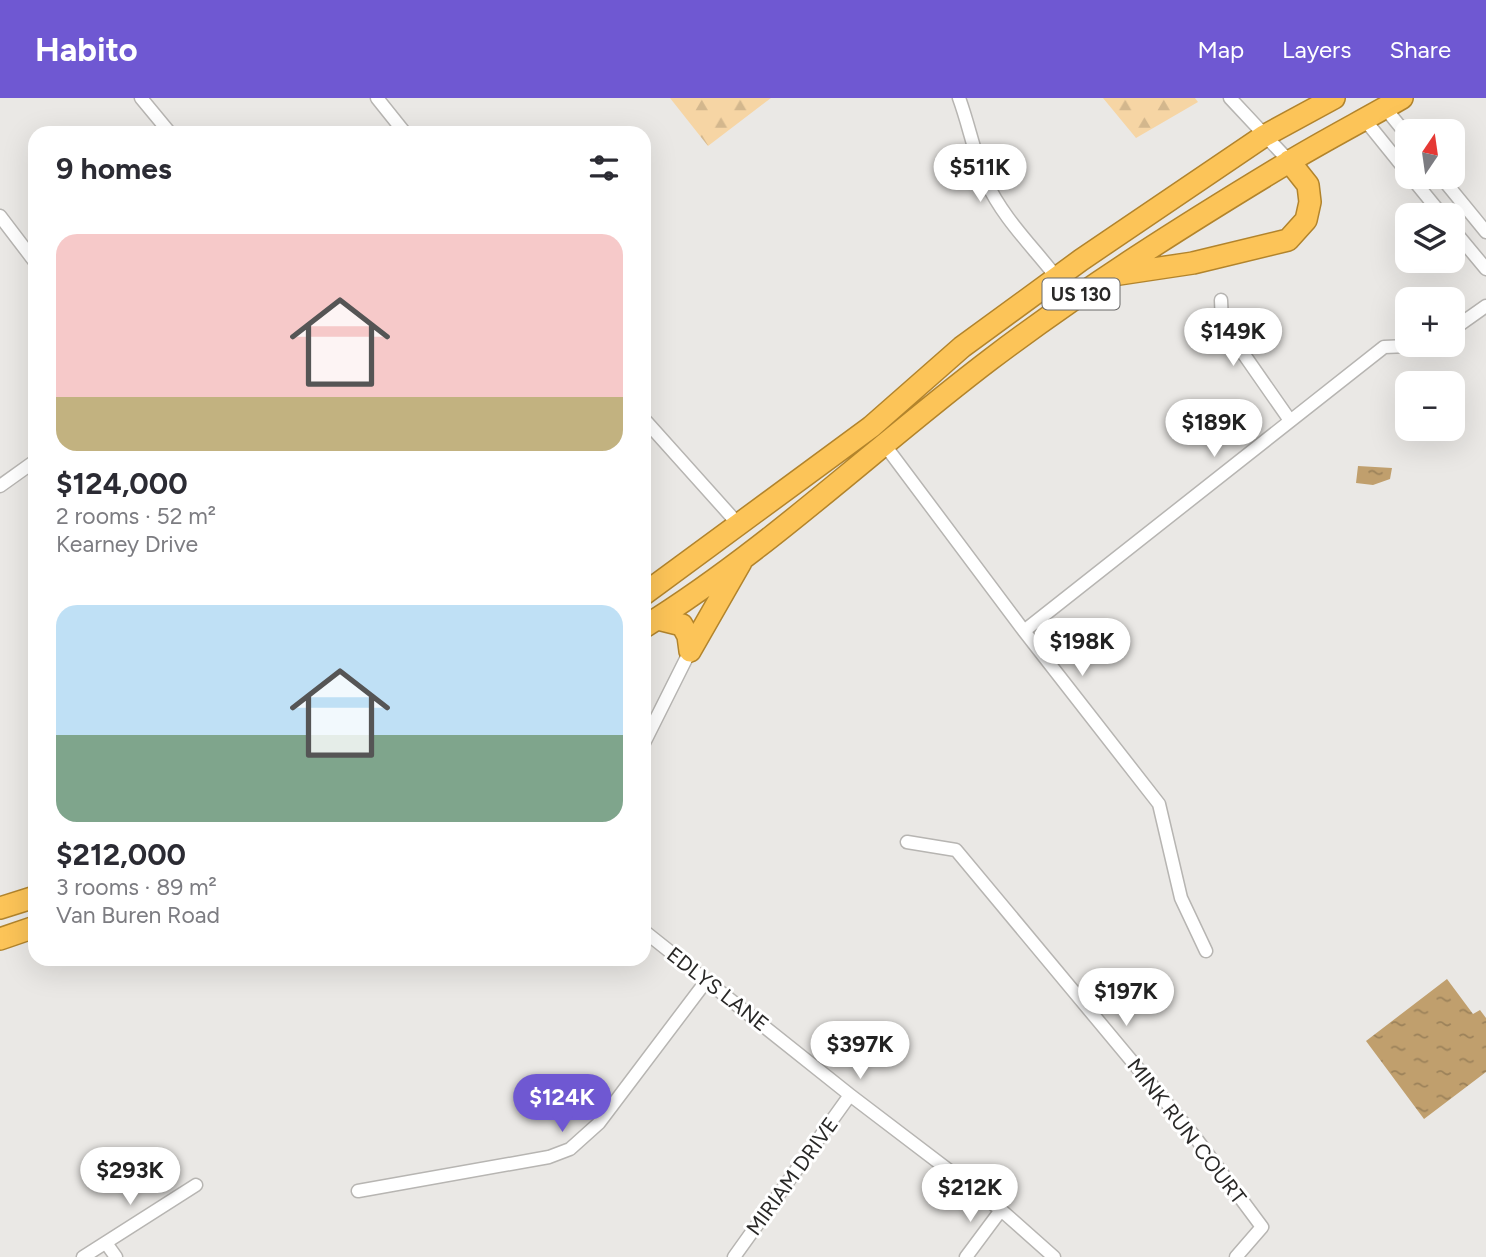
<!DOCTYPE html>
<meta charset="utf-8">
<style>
:root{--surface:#fff;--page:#f7f7f7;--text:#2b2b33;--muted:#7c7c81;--accent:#6f58d2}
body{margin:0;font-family:Figtree,sans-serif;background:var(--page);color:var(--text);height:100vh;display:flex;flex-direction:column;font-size:26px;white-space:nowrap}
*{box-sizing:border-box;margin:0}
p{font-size:23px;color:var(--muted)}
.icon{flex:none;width:38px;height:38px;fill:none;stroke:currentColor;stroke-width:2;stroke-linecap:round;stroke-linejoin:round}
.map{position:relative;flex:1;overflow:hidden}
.drawer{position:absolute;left:28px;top:28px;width:623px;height:840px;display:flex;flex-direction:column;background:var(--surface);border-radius:21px;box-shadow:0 7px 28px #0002}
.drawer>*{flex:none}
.needle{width:46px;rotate:13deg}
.tools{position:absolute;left:1395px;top:21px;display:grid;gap:14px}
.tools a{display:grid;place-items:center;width:70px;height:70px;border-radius:14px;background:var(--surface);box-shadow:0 7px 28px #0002;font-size:35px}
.price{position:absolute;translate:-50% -60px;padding:0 16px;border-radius:24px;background:#fff;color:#222;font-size:23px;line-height:46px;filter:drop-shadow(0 2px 4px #0008)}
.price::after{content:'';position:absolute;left:50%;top:42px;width:21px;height:16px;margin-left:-10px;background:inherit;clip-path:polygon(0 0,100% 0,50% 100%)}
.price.active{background:var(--accent);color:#fff}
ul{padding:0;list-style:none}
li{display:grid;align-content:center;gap:14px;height:371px;padding:0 28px}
li span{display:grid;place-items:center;height:217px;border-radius:21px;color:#555}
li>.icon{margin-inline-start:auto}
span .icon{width:126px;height:126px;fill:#fffc;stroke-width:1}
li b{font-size:30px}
h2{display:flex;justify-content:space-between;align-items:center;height:84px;padding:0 28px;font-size:30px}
header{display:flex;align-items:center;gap:42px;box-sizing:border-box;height:98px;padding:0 35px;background:var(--accent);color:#fff}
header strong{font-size:33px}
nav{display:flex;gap:38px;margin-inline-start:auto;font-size:24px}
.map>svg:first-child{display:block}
</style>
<header>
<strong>Habito</strong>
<nav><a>Map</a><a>Layers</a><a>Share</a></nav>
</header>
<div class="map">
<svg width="1486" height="1159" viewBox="0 0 1486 1159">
<defs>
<pattern id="forest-firs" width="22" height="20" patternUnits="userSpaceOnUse" patternTransform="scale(1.75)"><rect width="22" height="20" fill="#f6d5a4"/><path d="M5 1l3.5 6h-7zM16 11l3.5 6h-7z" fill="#d3b78d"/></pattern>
<pattern id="water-ripples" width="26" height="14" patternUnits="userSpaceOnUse" patternTransform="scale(1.75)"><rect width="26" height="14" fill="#c09f6d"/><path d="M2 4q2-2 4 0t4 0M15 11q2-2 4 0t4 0" fill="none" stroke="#9c825a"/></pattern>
</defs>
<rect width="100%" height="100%" fill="#eae8e5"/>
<path fill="url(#forest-firs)" d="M670,0H771L708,48Z
M1103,0H1195L1198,4L1136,40Z"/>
<path fill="url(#water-ripples)" d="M1358,368L1392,370L1390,381L1373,387L1356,385Z
M1447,881L1473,916L1480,912L1486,920V974L1424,1021L1366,943Z"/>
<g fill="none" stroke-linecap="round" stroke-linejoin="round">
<defs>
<path id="minor" d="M141,0L170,35
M377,0L405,35
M959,0C969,27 974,56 986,83C1002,119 1033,149 1057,180
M1230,0L1289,63
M1385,10L1407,37
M1365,22L1407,74
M1411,79L1442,117
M1441,79L1486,134
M0,118L35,164
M1452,130L1486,171
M1221,202L1222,225L1289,321
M1452,232L1486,208
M644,321L739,427
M884,346L1024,533L1159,706L1181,800L1206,853
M0,388L35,363
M1024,533L1384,249L1433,247
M644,645L690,553
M907,744L956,752L1195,1039L1262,1129L1236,1159
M644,833L850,997L1001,1112L1054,1159
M358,1093L549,1059L570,1051L599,1025L707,882
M106,1145L116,1159
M83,1159L196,1087
M734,1159L850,997
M966,1159L1001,1112"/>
<path id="trunk" d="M1113,177L1193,165L1288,142L1306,122L1310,104L1308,87L1289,63
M644,496L871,329L962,249L1081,162L1264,38L1334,0
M658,521L682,527L688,538L690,553
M644,529C768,452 875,349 991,261C1086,189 1186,126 1287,65C1325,42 1364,22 1402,0
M690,553L741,464
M0,810L35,799
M0,841L35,829"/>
</defs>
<use href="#minor" stroke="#b7b5b2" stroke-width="15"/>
<use href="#trunk" stroke="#b2842c" stroke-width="24"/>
<use href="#minor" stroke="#fff" stroke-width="12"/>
<use href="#trunk" stroke="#fcc458" stroke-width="21"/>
</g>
<g text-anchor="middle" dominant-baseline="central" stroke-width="6" stroke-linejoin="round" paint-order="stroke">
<rect fill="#fff" stroke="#696868" stroke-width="2" x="1042.5" y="180.5" width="77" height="31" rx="5"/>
<g font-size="19" font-weight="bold" fill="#292827">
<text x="1081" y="196">US 130</text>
</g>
<g font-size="21" fill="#292827" stroke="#fff">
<text transform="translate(718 891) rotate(38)">EDLYS LANE</text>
<text transform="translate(1187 1033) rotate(52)">MINK RUN COURT</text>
<text transform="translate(792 1078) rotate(-54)">MIRIAM DRIVE</text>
</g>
</g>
</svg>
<div class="tools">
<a><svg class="needle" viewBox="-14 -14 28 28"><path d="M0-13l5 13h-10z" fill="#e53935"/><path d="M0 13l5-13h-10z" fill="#7c7c81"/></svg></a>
<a><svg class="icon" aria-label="layers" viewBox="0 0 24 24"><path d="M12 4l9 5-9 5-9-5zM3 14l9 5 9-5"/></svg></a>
<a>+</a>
<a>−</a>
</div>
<b class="price" style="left:980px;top:106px">$511K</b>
<b class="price" style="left:1233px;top:270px">$149K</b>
<b class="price" style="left:1214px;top:361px">$189K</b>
<b class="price" style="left:1082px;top:580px">$198K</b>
<b class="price" style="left:1126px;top:930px">$197K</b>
<b class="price" style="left:860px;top:983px">$397K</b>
<b class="price active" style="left:562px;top:1036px">$124K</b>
<b class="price" style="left:130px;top:1109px">$293K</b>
<b class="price" style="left:970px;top:1126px">$212K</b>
<section class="drawer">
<h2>9 homes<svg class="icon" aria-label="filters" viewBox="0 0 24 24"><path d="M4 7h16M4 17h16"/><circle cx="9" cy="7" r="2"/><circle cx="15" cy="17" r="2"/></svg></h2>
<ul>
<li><span style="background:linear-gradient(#f6c9c9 75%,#c2b280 0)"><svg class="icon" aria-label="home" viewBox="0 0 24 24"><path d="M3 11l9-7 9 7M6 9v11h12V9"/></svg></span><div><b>$124,000</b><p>2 rooms · 52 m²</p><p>Kearney Drive</p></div></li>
<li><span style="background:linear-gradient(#bfe0f5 60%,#7fa58c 0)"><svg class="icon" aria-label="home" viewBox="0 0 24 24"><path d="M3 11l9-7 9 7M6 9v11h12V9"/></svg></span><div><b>$212,000</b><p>3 rooms · 89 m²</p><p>Van Buren Road</p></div></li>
</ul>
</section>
</div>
